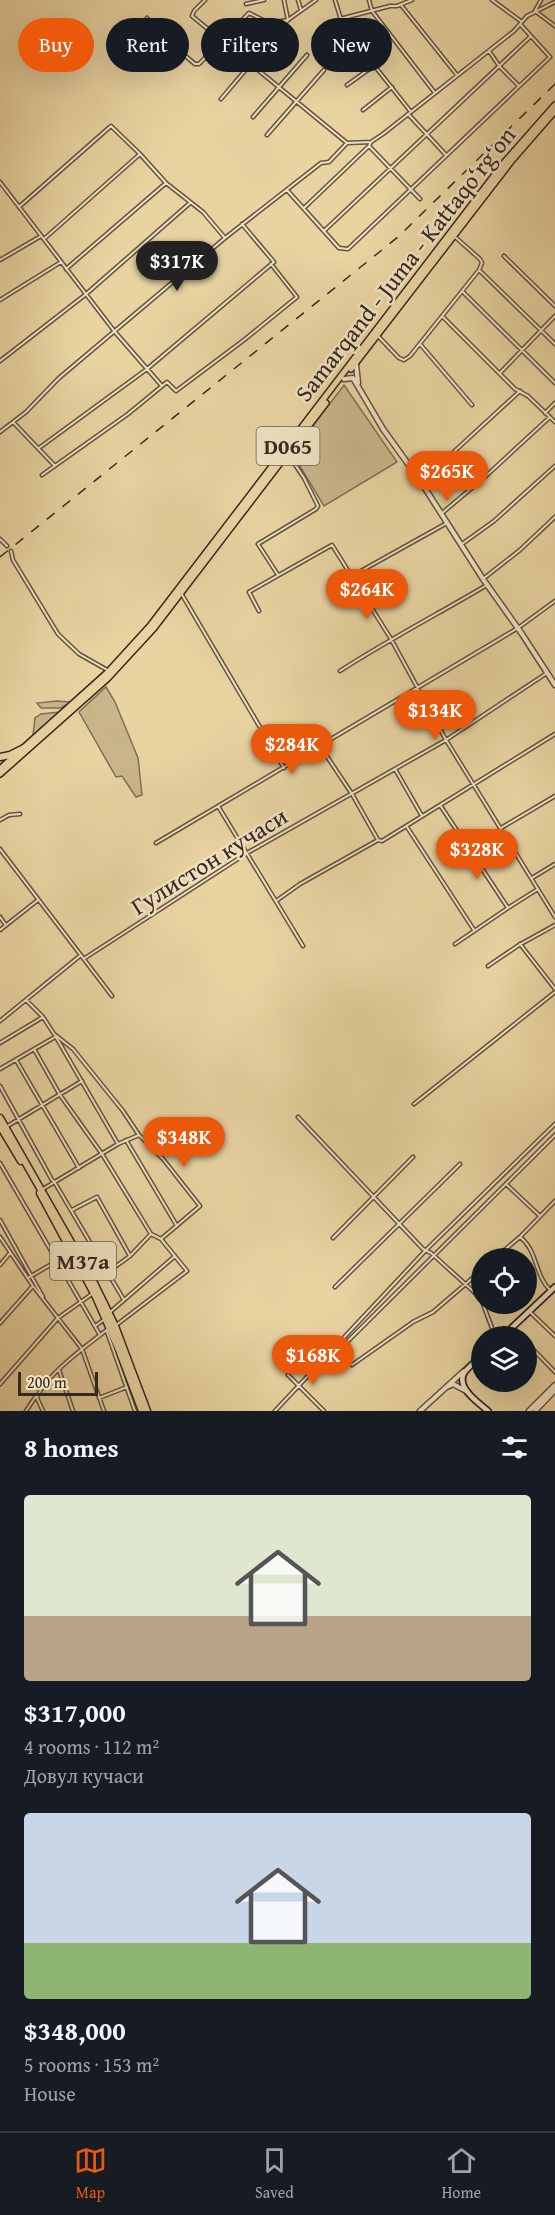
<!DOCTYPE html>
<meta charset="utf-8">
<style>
:root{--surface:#171b24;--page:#242831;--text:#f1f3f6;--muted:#9ea1a6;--line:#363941;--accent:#ea580c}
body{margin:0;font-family:"Gentium Book Plus",serif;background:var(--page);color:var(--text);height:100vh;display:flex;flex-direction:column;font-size:22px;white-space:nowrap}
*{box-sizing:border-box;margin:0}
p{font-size:20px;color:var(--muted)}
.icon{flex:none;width:33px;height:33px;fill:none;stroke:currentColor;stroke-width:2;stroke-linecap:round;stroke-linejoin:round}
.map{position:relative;height:1411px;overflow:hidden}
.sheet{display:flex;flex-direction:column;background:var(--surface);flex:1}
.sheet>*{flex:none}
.top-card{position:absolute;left:18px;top:18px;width:519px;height:54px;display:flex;gap:12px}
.controls{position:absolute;left:471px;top:1248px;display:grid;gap:12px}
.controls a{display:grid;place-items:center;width:66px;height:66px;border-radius:50%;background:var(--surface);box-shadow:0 6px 24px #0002;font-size:30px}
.scale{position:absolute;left:18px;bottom:15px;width:80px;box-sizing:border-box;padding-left:6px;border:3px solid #37281f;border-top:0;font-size:16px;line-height:21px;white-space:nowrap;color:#37281f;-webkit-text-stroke:4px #f0e2c2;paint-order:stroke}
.price{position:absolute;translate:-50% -51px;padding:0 14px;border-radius:21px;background:var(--accent);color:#fff;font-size:20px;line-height:39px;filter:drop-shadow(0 2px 3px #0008)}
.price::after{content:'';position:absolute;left:50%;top:36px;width:18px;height:14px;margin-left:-9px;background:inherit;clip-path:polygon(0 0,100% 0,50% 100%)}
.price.active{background:#222;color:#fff}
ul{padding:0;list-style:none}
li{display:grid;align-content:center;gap:12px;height:318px;padding:0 24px}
li span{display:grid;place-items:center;height:186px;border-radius:6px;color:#555}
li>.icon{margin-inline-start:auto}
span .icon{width:108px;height:108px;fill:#fffc;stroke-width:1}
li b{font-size:26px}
h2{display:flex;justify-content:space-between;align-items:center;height:72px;padding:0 24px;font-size:26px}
.chip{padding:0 21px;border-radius:27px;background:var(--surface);box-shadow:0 6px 24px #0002;font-size:21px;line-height:54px}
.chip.active{background:var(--accent);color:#fff}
.dock{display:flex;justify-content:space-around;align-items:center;height:84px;border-top:2px solid var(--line);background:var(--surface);font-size:16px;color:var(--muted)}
.dock a{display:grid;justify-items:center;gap:3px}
.dock .active{color:var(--accent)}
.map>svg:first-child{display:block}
</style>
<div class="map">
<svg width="555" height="1411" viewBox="0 0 555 1411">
<rect width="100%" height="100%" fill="#e8d3a1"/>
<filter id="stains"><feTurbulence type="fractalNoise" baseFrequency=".00333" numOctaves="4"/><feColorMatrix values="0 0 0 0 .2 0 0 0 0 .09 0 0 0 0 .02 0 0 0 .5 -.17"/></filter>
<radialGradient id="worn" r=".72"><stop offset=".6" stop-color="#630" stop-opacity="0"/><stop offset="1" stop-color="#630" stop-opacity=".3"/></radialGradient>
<path fill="#cab68b" stroke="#806f55" stroke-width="1.5" d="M344,385L397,462L324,506L292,453Z
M106,687L115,702L138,758L142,795L136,797L122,776L116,777L79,712Z
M57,701L69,702V703L61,708H41L37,703Z
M60,712L33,735L35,718L41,714Z"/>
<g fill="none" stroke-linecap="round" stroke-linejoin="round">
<defs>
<path id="minor" d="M205,0L194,11L192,16L347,143
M284,0L288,20L316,0
M298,0L301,10
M335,0L343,26L411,112
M369,0L372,11L435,93
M492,0L522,22
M541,0L535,11L555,26
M246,4L264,0
M401,5L457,75
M147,18L160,35L195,64H199L249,13L269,23L288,20L221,99
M314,38L340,19L390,6H397L412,0
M489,51L500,67L519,86
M329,63L357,42
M347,85L375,65
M363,110L392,87
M408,114L446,155
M253,117L307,55
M267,135L324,70
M371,142L369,146L420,199
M347,143L371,142L383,134L514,31L527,16L555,2
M0,182L115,332L162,386
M287,190L339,248L348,249L550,57L520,24
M19,207L111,126L140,154
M304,208L369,146
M324,231L531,36
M44,239L140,154L166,183
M504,256L555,306
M0,260L41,236
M66,269L166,183L203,212L225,238
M479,270L555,344
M462,291L555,383
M0,300L61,262
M442,316L515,389L528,396L555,422
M377,335L399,358L404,360L410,356L479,270L482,263L480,259L454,236
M420,344L472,405
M0,361L85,295L190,203
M500,373L555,316
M545,413L555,403
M13,422L55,466
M0,432L26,412L59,378L225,238L321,163L329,162L347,143
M39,448L147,369L274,262L242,224
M42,475L128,414L167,382L176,391L244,340L297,297L271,264
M421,482L520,391
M441,514L486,476L550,417
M0,539L7,546
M462,544L494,521L555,466
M11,551L13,560L58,634L79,654L109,671
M278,575L258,544L316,509L318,506L304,478L288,454
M352,576L447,523
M483,579L520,550L555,517
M181,593L284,768
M259,611L249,592L332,545L391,639L446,740L555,917
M340,671C388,640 438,614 487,585
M320,746L352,794L378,840
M395,769L422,816
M440,805L508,908L455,944
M218,806L303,946
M0,820L9,815L20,814
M407,827L474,930
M501,828L555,796
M156,843L518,628L555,601
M0,849L112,996
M532,878L555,864
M276,901L300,884L378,840L382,841L555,734
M508,908L538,889
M0,917L5,924
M0,930L38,900
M520,944L555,989
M85,958L247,853L446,740L547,673
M488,966L519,945L555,925
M26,1000L43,1017L54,1034L73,1049L123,1111L139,1135L163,1159L200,1206L161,1239L187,1271L115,1326
M0,1021L81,955
M56,1037L118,1144
M0,1043L43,1017
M34,1049L60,1095L102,1154L151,1234
M16,1060L79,1168
M0,1069L55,1037
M0,1086L52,1180L55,1182
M414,1104L555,992
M298,1117L423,1249L431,1253L473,1291L482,1301
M6,1127L82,1081
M126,1140L177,1226
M0,1163L100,1335
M55,1183L124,1300
M507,1185L540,1216
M43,1189L118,1144L139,1135
M72,1210L97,1197L130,1256
M0,1220L43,1297
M0,1237L33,1286L82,1349L104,1411
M520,1237C538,1251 534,1274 550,1290
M333,1238L413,1157
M495,1258L520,1237L555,1201
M0,1265L10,1253
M108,1272L130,1256L151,1234L161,1239
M28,1278L72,1252
M335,1287L460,1164
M483,1304L495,1336
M530,1312L555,1336
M109,1313L175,1256
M0,1323L32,1287
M95,1326L105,1319
M513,1328L522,1336
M107,1332L135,1411
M526,1342L555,1372
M343,1346L555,1135
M352,1365L413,1322L433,1312L482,1270
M59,1370L73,1411
M288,1375L324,1411
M0,1384L58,1318L92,1294
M99,1398L127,1387
M26,1411L36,1396
M43,1411L37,1398C43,1377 90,1343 108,1329
M275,1411L426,1250L555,1124"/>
<path id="tertiary" d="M356,364L358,383
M344,379L353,378L383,429L421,482L483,579L522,634L555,685
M449,1386L453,1384L468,1392
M420,1411L464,1371
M529,1411L555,1385
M535,1411L555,1390"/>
<path id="secondary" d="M503,1336L555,1287
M482,1356C476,1361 468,1367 464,1373C456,1388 479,1403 488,1411"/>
<path id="primary" d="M351,369L513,159L555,111
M0,769L109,671L150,626L503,164L555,105
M0,774L107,679L154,628L326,403"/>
<path id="trunk" d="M0,757L10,755L24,748
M0,1118L93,1281L115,1326L147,1411
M0,1126L21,1161
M40,1193L96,1297L119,1350L142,1411"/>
</defs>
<use href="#minor" stroke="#635340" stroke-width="5"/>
<use href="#tertiary" stroke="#635340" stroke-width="7"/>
<use href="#secondary" stroke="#37281f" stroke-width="8"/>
<use href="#primary" stroke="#37281f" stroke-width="8"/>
<use href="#trunk" stroke="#37281f" stroke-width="9"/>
<use href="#minor" stroke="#f0e2c2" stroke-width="2"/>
<use href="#tertiary" stroke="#f0e2c2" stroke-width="4"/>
<use href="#secondary" stroke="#f0e2c2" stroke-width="4.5"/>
<use href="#primary" stroke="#e8d3a1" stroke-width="5"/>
<use href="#trunk" stroke="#e8d3a1" stroke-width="6"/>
<path stroke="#37281f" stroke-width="1.5" stroke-dasharray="10 10" stroke-linecap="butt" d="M0,557L398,237L555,84"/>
</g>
<g text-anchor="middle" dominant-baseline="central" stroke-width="5" stroke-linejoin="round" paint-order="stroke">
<g fill="#f0e2c2" stroke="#6e6050" stroke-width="1.5">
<rect x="256.5" y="427" width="63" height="38" rx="4.5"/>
<rect x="50" y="1242" width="66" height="38" rx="4.5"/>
</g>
<g font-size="22" font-weight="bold" fill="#37281f">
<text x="288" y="446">D065</text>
<text x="83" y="1261">M37a</text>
</g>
<g font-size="24" fill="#37281f" stroke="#f0e2c2">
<text transform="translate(405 264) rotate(-52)">Samarqand - Juma - Kattaqo‘rg‘on</text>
<text transform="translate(209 861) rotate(-32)">Гулистон кучаси</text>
</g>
</g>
<rect width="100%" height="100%" filter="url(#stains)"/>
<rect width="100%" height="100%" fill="url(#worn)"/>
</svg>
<div class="controls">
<a><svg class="icon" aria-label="locate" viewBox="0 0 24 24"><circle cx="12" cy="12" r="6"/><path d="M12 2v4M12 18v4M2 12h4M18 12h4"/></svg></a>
<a><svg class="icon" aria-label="layers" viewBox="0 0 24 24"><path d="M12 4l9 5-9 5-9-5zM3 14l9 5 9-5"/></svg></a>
</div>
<div class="scale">200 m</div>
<b class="price active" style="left:177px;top:292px">$317K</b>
<b class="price" style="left:447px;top:502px">$265K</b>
<b class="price" style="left:367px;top:620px">$264K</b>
<b class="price" style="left:435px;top:741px">$134K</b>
<b class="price" style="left:292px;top:775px">$284K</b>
<b class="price" style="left:477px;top:880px">$328K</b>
<b class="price" style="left:184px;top:1168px">$348K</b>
<b class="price" style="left:313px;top:1386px">$168K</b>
<div class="top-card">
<a class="chip active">Buy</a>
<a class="chip">Rent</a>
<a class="chip">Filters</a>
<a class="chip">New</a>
</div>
</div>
<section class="sheet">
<h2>8 homes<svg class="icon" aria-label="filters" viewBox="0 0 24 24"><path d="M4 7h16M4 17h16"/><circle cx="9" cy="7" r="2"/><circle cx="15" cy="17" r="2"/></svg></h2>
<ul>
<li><span style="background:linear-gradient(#dfe7d0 65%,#b9a48a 0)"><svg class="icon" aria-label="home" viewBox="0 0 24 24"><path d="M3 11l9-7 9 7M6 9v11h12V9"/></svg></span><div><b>$317,000</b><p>4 rooms · 112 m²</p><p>Довул кучаси</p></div></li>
<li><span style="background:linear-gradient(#c9d6e8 70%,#8fb573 0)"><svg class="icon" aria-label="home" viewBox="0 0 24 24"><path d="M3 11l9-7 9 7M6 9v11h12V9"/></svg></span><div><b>$348,000</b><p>5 rooms · 153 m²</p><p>House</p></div></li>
</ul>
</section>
<nav class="dock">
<a class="active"><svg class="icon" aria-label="map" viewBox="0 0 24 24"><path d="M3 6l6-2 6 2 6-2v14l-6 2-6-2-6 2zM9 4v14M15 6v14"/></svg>Map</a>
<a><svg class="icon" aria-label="saved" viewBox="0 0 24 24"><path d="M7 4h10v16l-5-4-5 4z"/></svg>Saved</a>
<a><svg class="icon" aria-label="home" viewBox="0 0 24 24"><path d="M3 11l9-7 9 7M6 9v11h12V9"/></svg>Home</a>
</nav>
